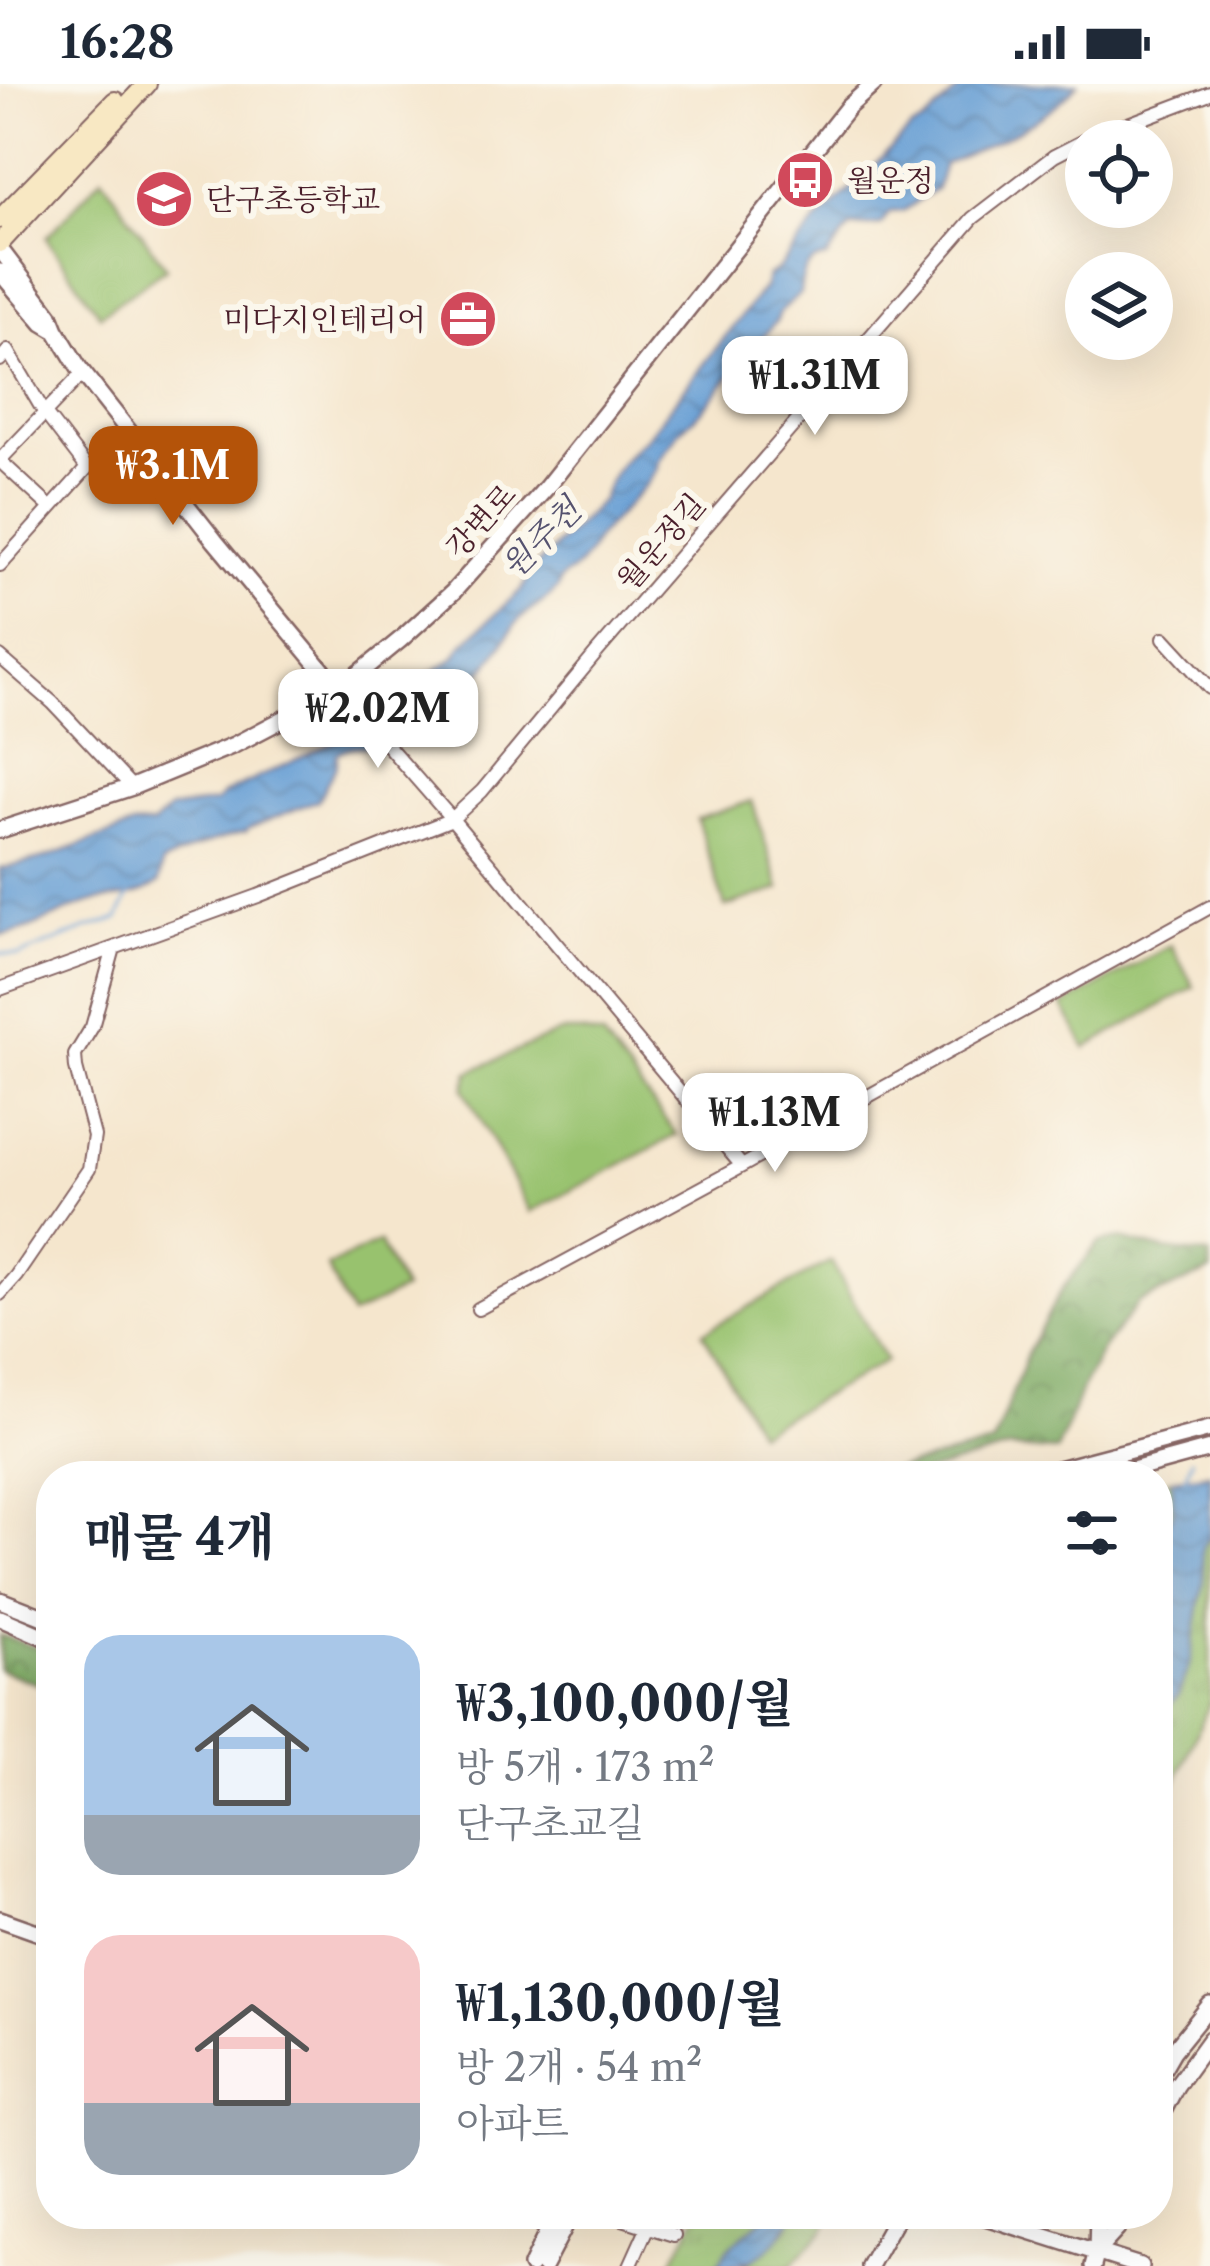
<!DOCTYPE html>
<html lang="ko">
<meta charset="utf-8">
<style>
:root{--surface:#fff;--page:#f6f6f7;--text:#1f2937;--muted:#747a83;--accent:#b45309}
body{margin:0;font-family:"Libre Caslon Text","Noto Serif KR",serif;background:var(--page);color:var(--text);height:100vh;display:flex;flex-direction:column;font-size:45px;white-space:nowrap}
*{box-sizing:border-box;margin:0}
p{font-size:39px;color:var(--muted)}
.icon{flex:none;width:66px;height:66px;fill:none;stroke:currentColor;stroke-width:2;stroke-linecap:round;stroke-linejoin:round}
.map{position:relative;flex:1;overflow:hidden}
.sheet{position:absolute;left:36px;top:1377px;width:1137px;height:768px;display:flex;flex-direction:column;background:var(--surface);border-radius:48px;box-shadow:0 12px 48px #0002}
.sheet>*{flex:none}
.buttons{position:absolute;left:1065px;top:36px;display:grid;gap:24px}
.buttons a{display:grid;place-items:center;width:108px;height:108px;border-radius:50%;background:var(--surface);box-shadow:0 12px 48px #0002;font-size:60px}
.price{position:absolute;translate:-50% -102px;padding:0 27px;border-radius:24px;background:#fff;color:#222;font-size:39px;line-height:78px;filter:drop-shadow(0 3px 6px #0008)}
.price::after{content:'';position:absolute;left:50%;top:72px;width:36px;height:27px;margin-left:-18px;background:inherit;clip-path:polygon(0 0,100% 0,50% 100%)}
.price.on{background:var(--accent);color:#fff}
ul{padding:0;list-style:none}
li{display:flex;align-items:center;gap:36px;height:300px;padding:0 48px}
li span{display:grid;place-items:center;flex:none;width:336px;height:240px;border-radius:36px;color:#555}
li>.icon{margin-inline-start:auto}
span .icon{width:144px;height:144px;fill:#fffc;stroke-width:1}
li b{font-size:51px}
h2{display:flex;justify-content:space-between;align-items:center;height:144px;padding:0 48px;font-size:51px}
.status{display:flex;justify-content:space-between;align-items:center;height:84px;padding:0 60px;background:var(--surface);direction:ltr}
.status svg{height:33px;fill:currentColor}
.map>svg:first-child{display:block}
</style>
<div class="status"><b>16:28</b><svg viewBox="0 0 49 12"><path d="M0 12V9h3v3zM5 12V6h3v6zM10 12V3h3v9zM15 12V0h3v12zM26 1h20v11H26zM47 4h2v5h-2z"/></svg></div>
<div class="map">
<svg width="1210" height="2182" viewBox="0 0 1210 2182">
<defs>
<pattern id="grass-tufts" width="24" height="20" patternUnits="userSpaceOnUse" patternTransform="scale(3)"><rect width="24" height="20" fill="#98c26e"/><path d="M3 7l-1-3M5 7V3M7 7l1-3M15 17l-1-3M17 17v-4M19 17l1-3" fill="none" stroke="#84a65f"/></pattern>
<pattern id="forest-crowns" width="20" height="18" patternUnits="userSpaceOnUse" patternTransform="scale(3)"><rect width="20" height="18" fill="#7aa861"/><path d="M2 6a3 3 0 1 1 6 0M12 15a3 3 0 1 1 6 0" fill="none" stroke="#668850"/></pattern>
<pattern id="water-waves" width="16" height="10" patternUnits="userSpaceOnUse" patternTransform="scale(3)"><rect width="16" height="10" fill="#669ed4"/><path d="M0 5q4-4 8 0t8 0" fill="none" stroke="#5680ac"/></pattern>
</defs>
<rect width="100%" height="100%" fill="#fbf7ec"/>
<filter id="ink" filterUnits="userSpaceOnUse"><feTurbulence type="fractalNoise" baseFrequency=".00833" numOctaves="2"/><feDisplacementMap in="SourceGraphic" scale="24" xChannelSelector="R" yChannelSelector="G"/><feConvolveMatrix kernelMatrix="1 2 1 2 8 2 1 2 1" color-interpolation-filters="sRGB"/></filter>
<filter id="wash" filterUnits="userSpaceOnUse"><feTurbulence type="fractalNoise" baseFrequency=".004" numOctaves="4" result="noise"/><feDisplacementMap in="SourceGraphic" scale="48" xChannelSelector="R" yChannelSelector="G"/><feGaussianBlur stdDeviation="2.7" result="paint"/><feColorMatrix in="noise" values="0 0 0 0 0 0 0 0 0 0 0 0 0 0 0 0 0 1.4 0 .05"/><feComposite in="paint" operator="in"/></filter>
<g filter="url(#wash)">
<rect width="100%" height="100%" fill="#f5e6cd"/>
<path fill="url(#grass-tufts)" stroke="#71704c" stroke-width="3" d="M1210,1389V1618L1158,1739V1398Z
M701,2130H768L726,2166L717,2182H670L695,2135Z
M794,2130H832L825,2146L790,2182H744L786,2146Z"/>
<path fill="url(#forest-crowns)" stroke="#626446" stroke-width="3" d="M1122,1155L1164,1166L1210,1171V1188L1139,1218L1101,1267L1081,1306L1057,1367L1009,1365L913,1392H869L993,1360L1028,1268L1062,1205L1099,1158Z
M0,1551L51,1568V1605L0,1586Z"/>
<path fill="#98c26e" stroke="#71704c" stroke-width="3" d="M102,93L166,184L100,231L46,154Z
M752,717L780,805L725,823L697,735Z
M1171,861L1194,903L1086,964L1063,922Z
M560,948H582L602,953L677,1051L530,1128L464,1005L469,988Z
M379,1158L403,1206L351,1232L327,1183Z
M831,1177L886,1277L758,1348L703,1248Z"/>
<path fill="url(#water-waves)" stroke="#585e80" stroke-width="3" d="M965,0H1078C1044,39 991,61 944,80L937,104L903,127L890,128L881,141L850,144L826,174C805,176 802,191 800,210L780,228L777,236L703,325L680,346L657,379L658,383L647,400L595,456C592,465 583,478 575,485C570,489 564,491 560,496C558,499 559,502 557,505C547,519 526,526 515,541C502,560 483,594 463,605C445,615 431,619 411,624C405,635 383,652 373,663C358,662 349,661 337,670V680L318,716L249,744L246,748C220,754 186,766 162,780L159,799C139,815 117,812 93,818C61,826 33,848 0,851V785L45,774L133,742L153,741L170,725L216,718L225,709L351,650L386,619L455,573L462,561L522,505L533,485L602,416C609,393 625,369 645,355L765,202L767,192L778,185L812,143L911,45L921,41Z
M1210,1389V1453L1205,1458L1202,1468L1204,1496L1189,1582L1178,1611L1165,1627L1158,1657V1452L1173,1430L1172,1395Z
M768,2130H794C776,2164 756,2182 717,2182L726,2166Z"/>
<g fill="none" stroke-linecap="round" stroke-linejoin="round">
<path stroke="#669ed4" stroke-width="3" d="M0,869L19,872L88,844L118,835L130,809
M1186,1394L1192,1375"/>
</g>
</g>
<g filter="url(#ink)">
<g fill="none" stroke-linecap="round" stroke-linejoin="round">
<defs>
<path id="minor" d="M0,276L8,267L44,328L87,384L0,481
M0,376L83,289
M0,377L51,424
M1164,554L1210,604
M0,573L53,619L132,703
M339,606L452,735L742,1082L1210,823
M0,905L258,812L452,735L482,707L598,567L973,134L1054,72L1083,57L1210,9
M0,1210L16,1192L89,1085L94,1052L76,984L75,971L92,943L114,864
M478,1225L742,1082
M607,2130L674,2151
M630,2182L648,2142"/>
<path id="tertiary" d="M0,165L50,231L56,246L79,284L215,457L339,606
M0,188L43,239L53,245
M0,746L132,703L234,661L339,606L400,556L453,508L546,404L848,23L874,0
M1032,1392L1210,1345
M1111,1392L1210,1365
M0,1516L51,1536
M0,1534L51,1556
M0,1835L51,1853
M1158,1993L1173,1967L1210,1921
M1158,2037L1176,2002L1210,1955
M976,2130L1140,2182
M1097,2167L1117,2145L1121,2130
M531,2182L556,2130
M544,2182L571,2130
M869,2182L898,2130
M1093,2182L1097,2167L1098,2130"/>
<path id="secondary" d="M0,135L115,17
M0,159L147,0"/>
</defs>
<use href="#minor" stroke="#866564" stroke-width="16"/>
<use href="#tertiary" stroke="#866564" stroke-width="20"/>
<use href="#secondary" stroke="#866564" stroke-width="22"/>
<use href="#minor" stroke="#fff" stroke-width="12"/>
<use href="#tertiary" stroke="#fff" stroke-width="15"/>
<use href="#secondary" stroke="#f8e8c3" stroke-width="18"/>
</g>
</g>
<defs>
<symbol id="bus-disc" viewBox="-11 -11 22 22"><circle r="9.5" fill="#d1495b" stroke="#fbf7ec"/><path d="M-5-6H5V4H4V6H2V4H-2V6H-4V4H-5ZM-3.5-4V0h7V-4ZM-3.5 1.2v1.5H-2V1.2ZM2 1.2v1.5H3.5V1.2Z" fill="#fff"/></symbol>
<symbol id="school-disc" viewBox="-11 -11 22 22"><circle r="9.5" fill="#d1495b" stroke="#fbf7ec"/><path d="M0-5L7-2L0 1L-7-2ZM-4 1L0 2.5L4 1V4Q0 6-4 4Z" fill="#fff"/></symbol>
<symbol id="office-disc" viewBox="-11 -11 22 22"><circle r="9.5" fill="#d1495b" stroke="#fbf7ec"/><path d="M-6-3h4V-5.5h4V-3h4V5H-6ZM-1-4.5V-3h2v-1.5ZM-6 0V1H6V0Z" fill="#fff"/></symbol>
</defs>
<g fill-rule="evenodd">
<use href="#bus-disc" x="772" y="63" width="66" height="66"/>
<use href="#school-disc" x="131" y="82" width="66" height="66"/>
<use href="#office-disc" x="435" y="202" width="66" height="66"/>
</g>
<g text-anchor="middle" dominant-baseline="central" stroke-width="12" stroke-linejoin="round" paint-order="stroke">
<g font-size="30" fill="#4a1f2b" stroke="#fbf7ec" text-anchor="start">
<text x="847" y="96">월운정</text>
<text x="206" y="115">단구초등학교</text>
<text x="426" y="235" text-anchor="end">미다지인테리어</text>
</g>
<g font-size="30" fill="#4a1f2b" stroke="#fbf7ec">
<text transform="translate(481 437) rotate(-48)">강변로</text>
<text transform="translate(661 458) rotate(-49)">월운정길</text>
</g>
<g font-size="33" font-style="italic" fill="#55526f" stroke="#fbf7ec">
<text transform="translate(541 454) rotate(-45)">원주천</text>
</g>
</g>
</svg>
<div class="buttons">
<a><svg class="icon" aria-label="locate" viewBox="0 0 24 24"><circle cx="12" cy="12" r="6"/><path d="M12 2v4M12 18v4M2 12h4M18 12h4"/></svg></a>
<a><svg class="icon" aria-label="layers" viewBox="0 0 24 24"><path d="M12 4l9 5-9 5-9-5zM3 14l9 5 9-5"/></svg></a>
</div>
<b class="price" style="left:815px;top:354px">₩1.31M</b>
<b class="price on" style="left:173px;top:444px">₩3.1M</b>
<b class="price" style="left:378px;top:687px">₩2.02M</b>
<b class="price" style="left:775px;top:1091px">₩1.13M</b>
<section class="sheet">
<h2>매물 4개<svg class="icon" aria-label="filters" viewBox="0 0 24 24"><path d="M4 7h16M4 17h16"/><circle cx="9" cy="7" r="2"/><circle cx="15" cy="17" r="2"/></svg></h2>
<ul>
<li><span style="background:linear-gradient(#a9c7e8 75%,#9aa5b1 0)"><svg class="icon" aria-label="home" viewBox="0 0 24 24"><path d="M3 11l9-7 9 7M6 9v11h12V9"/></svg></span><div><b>₩3,100,000/월</b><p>방 5개 · 173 m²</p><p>단구초교길</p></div></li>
<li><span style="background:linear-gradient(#f6c9c9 70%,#9aa5b1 0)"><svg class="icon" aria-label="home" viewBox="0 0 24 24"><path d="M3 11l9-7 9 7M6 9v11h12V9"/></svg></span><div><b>₩1,130,000/월</b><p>방 2개 · 54 m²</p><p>아파트</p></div></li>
</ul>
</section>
</div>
